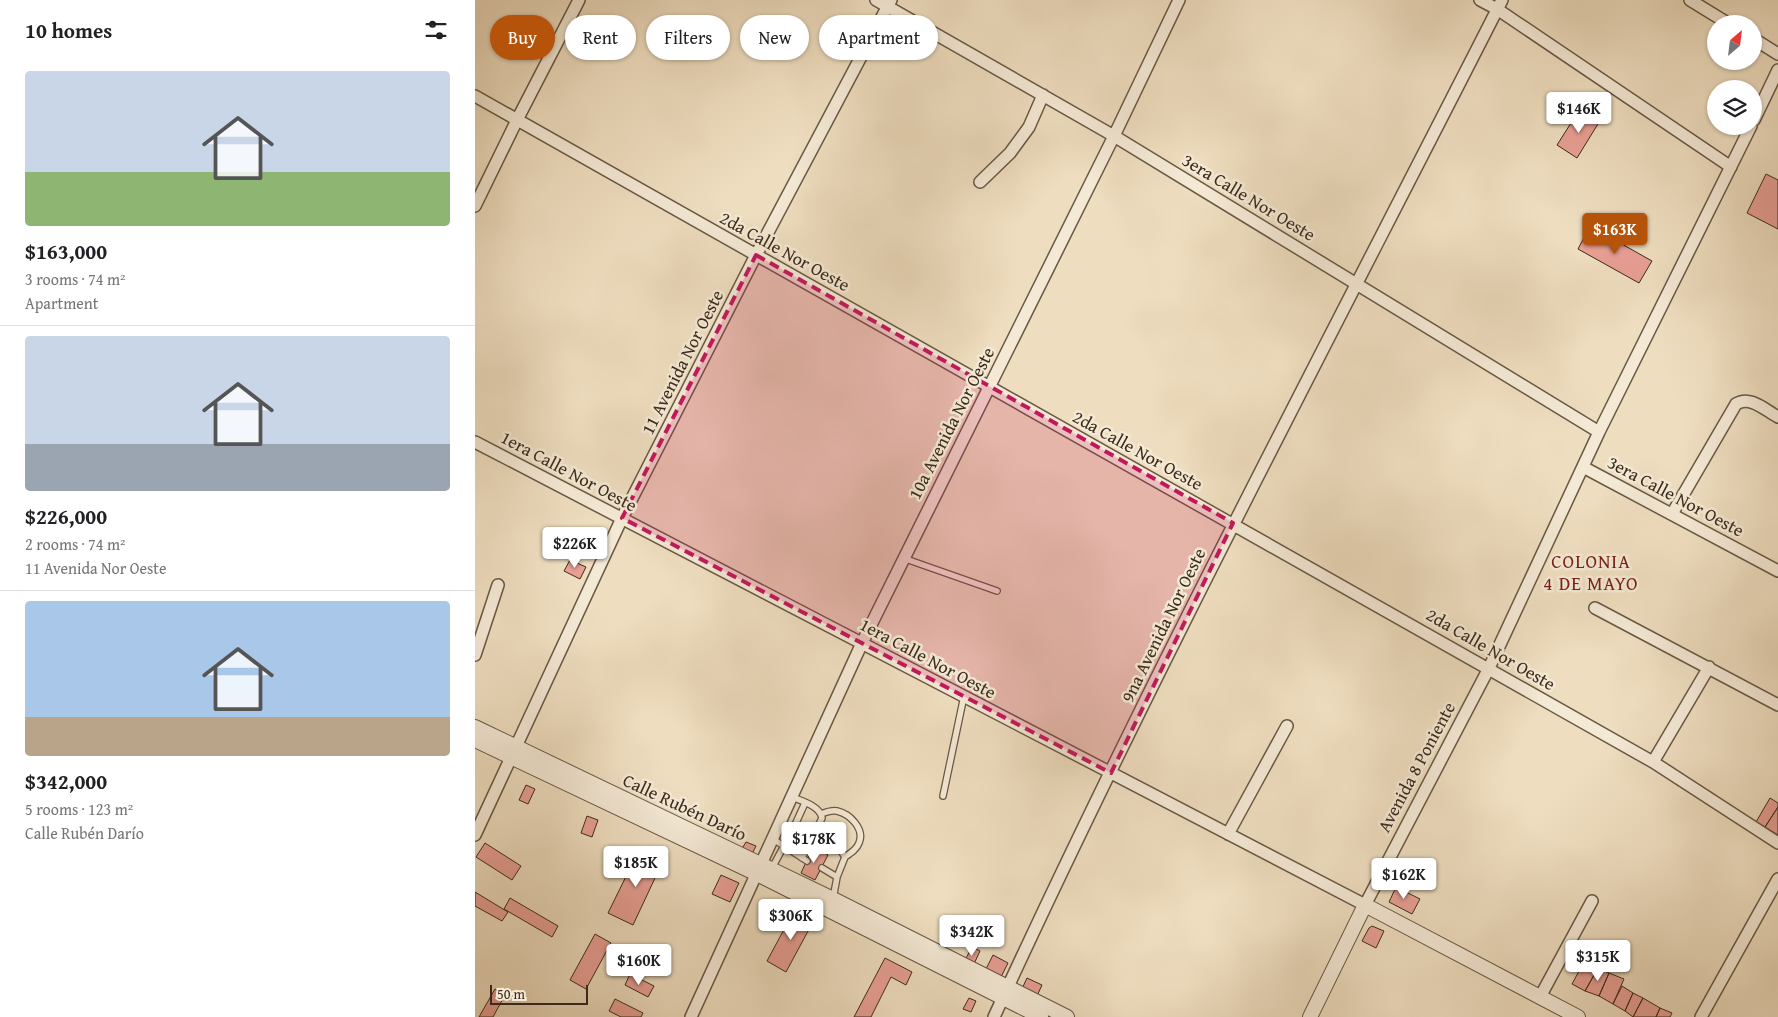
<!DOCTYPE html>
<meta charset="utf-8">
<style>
:root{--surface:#fff;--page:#f2f2f2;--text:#202124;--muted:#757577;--line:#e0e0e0;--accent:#b45309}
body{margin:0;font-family:"Gentium Book Plus",serif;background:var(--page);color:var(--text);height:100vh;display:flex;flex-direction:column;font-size:19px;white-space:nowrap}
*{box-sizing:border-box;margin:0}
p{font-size:16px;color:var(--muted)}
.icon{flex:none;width:28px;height:28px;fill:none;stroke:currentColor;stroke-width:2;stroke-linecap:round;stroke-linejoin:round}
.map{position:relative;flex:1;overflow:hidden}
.details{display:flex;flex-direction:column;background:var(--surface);width:475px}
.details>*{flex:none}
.guide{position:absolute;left:15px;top:15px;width:475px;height:45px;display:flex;gap:10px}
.needle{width:32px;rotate:28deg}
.fabs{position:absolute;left:1232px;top:15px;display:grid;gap:10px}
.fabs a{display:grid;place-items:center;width:55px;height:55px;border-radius:50%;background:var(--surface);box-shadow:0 1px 4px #0004;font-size:25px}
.scale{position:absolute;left:15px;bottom:12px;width:98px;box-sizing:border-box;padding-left:5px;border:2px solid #3b2b1b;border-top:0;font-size:14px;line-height:18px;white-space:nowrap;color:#3b2b1b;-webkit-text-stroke:4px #f4e9d5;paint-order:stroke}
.price{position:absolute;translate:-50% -42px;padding:0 11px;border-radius:5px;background:#fff;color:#222;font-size:16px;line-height:32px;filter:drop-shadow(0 1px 2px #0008)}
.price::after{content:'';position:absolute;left:50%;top:30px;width:15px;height:11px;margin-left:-8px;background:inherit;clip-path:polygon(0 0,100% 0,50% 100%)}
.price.current{background:var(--accent);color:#fff}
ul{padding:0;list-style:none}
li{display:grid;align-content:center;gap:10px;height:265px;padding:0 25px}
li+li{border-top:1px solid var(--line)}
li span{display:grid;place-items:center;height:155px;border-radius:5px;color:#555}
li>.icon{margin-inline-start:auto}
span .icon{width:90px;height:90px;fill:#fffc;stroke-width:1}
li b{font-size:21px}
h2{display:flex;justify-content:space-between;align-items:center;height:60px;padding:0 25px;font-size:21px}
.chip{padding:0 18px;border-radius:22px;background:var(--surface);box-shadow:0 1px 4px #0004;font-size:18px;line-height:45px}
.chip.current{background:var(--accent);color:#fff}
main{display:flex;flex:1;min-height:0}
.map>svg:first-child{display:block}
</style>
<main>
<section class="details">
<h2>10 homes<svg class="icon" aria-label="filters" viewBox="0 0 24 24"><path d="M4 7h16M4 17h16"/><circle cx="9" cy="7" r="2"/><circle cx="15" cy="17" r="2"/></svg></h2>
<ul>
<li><span style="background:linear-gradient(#c9d6e8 65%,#8fb573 0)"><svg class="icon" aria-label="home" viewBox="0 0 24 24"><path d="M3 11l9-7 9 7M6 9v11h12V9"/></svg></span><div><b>$163,000</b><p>3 rooms · 74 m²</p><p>Apartment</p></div></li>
<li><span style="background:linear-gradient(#c9d6e8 70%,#9aa5b1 0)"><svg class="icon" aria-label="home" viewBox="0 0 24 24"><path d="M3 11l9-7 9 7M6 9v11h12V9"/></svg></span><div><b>$226,000</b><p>2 rooms · 74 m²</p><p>11 Avenida Nor Oeste</p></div></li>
<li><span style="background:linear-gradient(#a9c7e8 75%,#b9a48a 0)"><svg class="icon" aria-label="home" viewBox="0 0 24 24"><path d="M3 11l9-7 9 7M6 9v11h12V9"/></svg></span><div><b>$342,000</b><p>5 rooms · 123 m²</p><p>Calle Rubén Darío</p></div></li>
</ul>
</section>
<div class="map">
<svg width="1303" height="1017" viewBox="0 0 1303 1017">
<rect width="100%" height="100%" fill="#eeddbf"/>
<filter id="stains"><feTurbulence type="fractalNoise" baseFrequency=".004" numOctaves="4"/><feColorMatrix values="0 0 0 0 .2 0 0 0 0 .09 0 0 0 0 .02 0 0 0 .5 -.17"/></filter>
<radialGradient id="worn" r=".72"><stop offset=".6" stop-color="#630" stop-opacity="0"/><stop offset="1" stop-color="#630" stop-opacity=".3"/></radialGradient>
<path fill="#e89f94" stroke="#3b2b1b" d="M1103,112L1112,118L1115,112L1126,119L1102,158L1082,145Z
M1291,174L1303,180V229L1272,213Z
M1115,226L1177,261L1164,283L1103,249Z
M95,560L111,567L105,579L89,571Z
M51,785L60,789L53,804L44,800Z
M1295,798L1303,803V807L1290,827L1281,822Z
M1303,807V835L1290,827Z
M112,816L123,820L117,837L106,833Z
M271,842L281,846L277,854L266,850Z
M10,843L46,866L37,880L1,857Z
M338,847L353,855L340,880L326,873Z
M164,850L188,861L158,925L133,913Z
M246,875L264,883L255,902L237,894Z
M921,887L945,899L937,914L914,902Z
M0,892L33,912L27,921L0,906Z
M35,898L83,926L77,937L29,909Z
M320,909L339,920L311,972L292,961Z
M897,926L909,931L901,948L887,941L894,928Z
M120,934L136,943L111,989L95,980Z
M497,947L505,951L498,966L489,962Z
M518,955L533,963L526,977L511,969Z
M410,958L437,972L431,985L416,977L396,1017H379Z
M1109,962L1123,968L1110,991L1097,984Z
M1123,968L1134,973L1124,996L1110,991Z
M1134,973L1149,979L1138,1004L1124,996Z
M155,974L179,986L173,997L150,985Z
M552,978L567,985L561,998L546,991Z
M1147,986L1158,993L1150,1011L1138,1004Z
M20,989L30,995L18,1017H4Z
M1158,993L1168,998L1158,1017L1150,1011Z
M494,998L501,1001L496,1012L488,1009Z
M1168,998L1185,1008L1181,1017H1158Z
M140,999L168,1013L166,1017H146L134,1011Z
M1185,1008L1197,1013L1195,1017H1181Z"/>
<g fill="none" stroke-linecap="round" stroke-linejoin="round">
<defs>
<path id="service" d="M428,558L522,591
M468,796L489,696
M317,797C327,801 345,806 347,818L327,858
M346,814C351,812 357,810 362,811C375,814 390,829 384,843C382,849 376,853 370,857
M319,827L330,803
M298,839L332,861
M347,868L362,877
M296,870L319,827L366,851L370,857L362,877L358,899"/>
<path id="minor" d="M401,0L639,136L1124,432
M1005,0L1022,9L1256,167
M1215,0L1254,24
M1279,39L1303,54
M0,96L1178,762L1303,843
M1279,120L1303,70
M505,182L535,153L554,127L568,95
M0,206L42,120L104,0
M0,442L890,905L1014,668L1124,432L1276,126
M1108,467L1303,571
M1197,514L1261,404C1275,395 1290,410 1303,417
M1120,608L1303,705
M0,655L23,585
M1178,762L1234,667
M753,834L812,726
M0,835L147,518L281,255L416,0
M1065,997L1117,901
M216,1017L387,643L639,136L704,0
M519,1017C677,673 855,338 1027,0
M1226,1017L1303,879"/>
<path id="tertiary" d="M0,727L358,899L592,1017
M0,740L282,874L566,1017
M835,1017L890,905L1103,1017"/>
</defs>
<use href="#service" stroke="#685844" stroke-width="8"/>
<use href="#minor" stroke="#685844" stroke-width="14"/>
<use href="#tertiary" stroke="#685844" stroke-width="16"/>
<use href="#service" stroke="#f4e9d5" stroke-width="5.5"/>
<use href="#minor" stroke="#f4e9d5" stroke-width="11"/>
<use href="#tertiary" stroke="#f4e9d5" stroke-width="14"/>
</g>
<path fill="#c2185b" fill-opacity="0.2" stroke="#c2185b" stroke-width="4" stroke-dasharray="10 6" stroke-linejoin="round" d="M281,255L758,523L636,773L147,518Z"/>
<g text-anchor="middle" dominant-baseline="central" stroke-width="5" stroke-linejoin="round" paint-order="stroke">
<g font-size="18" fill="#3b2b1b" stroke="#f4e9d5">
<text transform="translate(774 197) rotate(31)">3era Calle Nor Oeste</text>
<text transform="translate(310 251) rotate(29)">2da Calle Nor Oeste</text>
<text transform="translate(207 362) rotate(-63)">11 Avenida Nor Oeste</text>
<text transform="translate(476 423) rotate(-63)">10a Avenida Nor Oeste</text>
<text transform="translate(663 450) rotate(29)">2da Calle Nor Oeste</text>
<text transform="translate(94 471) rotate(28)">1era Calle Nor Oeste</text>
<text transform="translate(1201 496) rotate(28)">3era Calle Nor Oeste</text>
<text transform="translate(688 625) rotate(-64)">9na Avenida Nor Oeste</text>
<text transform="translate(1016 649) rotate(30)">2da Calle Nor Oeste</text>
<text transform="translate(453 658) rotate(28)">1era Calle Nor Oeste</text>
<text transform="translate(941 767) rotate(-62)">Avenida 8 Poniente</text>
<text transform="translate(210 807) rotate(25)">Calle Rubén Darío</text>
</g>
<g font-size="19" letter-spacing="1" fill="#7a1f14" stroke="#f4e9d5">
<text x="1116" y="561">COLONIA<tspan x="1116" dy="22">4 DE MAYO</tspan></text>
</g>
</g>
<rect width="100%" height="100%" filter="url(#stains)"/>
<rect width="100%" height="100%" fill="url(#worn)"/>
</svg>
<div class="fabs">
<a><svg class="needle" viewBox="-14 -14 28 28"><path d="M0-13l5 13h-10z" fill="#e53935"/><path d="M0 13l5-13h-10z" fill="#757577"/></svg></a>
<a><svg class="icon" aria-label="layers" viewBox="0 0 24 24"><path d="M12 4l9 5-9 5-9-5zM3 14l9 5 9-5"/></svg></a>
</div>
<div class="scale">50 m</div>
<b class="price" style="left:1104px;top:134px">$146K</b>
<b class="price current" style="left:1140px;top:255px">$163K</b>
<b class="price" style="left:100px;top:569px">$226K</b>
<b class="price" style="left:339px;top:864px">$178K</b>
<b class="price" style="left:161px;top:888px">$185K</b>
<b class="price" style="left:929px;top:900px">$162K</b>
<b class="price" style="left:316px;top:941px">$306K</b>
<b class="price" style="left:497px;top:957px">$342K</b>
<b class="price" style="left:1123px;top:982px">$315K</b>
<b class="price" style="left:164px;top:986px">$160K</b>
<div class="guide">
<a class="chip current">Buy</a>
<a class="chip">Rent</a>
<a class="chip">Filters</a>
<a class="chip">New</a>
<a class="chip">Apartment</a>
</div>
</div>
</main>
